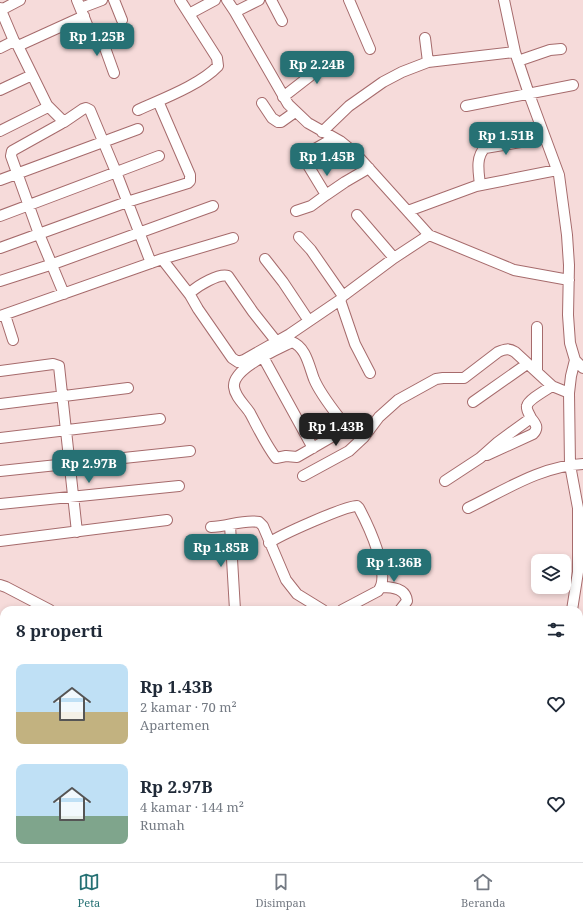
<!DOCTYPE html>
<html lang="id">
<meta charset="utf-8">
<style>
:root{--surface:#fff;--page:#f2f2f3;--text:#1f2937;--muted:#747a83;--line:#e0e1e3;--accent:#267174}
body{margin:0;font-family:"Noto Serif",serif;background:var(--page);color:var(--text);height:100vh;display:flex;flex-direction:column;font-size:15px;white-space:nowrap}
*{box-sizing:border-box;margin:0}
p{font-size:13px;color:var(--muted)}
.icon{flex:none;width:22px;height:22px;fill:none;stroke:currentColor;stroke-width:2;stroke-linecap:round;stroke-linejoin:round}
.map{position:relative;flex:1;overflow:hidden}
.sheet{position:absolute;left:0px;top:606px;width:583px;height:256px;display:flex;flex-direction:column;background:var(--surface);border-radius:12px 12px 0 0;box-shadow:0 2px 6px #0003}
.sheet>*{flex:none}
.fabs{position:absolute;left:531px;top:554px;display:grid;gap:8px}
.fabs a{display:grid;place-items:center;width:40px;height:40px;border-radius:8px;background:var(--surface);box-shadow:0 2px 6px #0003;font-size:20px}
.price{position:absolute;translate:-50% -34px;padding:0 9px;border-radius:8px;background:var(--accent);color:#fff;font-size:13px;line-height:26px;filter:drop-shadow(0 1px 2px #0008)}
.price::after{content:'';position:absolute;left:50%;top:24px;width:12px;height:9px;margin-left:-6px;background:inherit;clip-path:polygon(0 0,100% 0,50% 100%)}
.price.current{background:#222;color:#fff}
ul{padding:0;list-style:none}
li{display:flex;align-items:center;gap:12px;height:100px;padding:0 16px}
li span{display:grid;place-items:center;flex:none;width:112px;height:80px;border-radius:8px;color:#555}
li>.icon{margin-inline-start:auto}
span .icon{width:48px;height:48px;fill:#fffc;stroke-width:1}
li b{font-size:17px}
h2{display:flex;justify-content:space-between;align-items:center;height:48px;padding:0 16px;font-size:17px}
.menu{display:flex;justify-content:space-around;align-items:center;height:56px;border-top:1px solid var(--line);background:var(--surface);font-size:11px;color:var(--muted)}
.menu a{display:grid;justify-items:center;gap:2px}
.menu .current{color:var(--accent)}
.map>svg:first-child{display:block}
</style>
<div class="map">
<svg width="583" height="862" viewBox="0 0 583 862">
<rect width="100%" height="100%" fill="#f6dbda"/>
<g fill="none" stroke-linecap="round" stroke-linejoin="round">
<defs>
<path id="minor" d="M77,0L92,37L110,31
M114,0L122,20
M227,0L235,12
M259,0L235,12L288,104L308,123L340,141L356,154L429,235L514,270L569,280
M271,0L282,21
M349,0L370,49
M504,0L515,52L529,94L559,175L567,235L569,265L568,315L570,343L575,360L583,368
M0,8L14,41L18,46L47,105L64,122L83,109L86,108L90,110L116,172L151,263
M81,8L102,0
M1,10L20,0
M189,14L215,0
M100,34L114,73
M425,38L428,62
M18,46L84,16
M0,48L14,41
M518,61L550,50L561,49
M0,90L32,75
M283,97L310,76V71L305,57
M262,103L272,118L278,122H281L295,112
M466,106L573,85
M138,110C162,99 200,85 218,66L217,58L180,0
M64,122L12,151L11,156L39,234L64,294
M0,131L46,108L47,105
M322,132L349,106L383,82L402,72L428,62L515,52
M334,138L313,150L305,158L306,162L326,195L345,182L369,168
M0,180L138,129
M480,185C479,174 475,157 485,148L545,138
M296,211L311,206L326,195
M408,211L476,186L557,170
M357,215L394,258
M0,216L159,156
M299,237L311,250L343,296
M0,248L127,202L188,183L190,181V175L158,101
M265,259L283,282L309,321
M0,281L53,264L213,206
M190,295L162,259L233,238
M340,300L355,344L370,373
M5,315L13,340
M0,316L162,259
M537,327V372
M276,341L253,312L228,276C219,273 199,285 191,292L190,295L198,309L232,358L238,362L244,360L290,334L340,300L343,296L394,258L429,235
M263,357L313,448
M0,371L53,364L59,366L77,532
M473,402L527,364
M0,404L128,388
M347,428C336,413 321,396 314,379C309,366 306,347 292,342C278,349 232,368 234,387C235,397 245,405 250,413C258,428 266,445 276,458L286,456L297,457L347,428L354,426L371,427
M0,438L160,419
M487,455L533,434C539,428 536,424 531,418
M0,471L190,451
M303,476L349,451L364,437L379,417L398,400L436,379L443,378H464L498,352C505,349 509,348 515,352L552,386L569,393
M445,481L480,458L498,442L531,418C530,415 526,410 527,406C528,400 546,390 552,386
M0,504L179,486
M468,508C505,490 541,466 583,464
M230,525L235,610
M211,527C227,527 243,519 259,522L263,526L286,580L297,594L323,610
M0,541L167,520
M269,543C280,535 345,506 357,506L359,508C368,525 392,575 378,591L342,610
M0,585L6,587L50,610
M382,587C392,587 406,589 407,601L400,610
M572,610L578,572V508L570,465L569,393L571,376L575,360
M0,773L1,815L0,862
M579,815L583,812
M348,858L349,862
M480,858L495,862
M520,858L524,862
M72,862V858
M243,862V858
M417,862L419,858"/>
</defs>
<use href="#minor" stroke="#a66b6c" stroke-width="12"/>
<use href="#minor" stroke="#fff" stroke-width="10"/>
</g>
</svg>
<div class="fabs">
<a><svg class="icon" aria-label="layers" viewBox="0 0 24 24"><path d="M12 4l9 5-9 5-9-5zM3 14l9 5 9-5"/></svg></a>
</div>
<b class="price" style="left:97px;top:57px">Rp 1.25B</b>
<b class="price" style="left:317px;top:85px">Rp 2.24B</b>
<b class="price" style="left:506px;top:156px">Rp 1.51B</b>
<b class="price" style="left:327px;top:177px">Rp 1.45B</b>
<b class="price current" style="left:336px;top:447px">Rp 1.43B</b>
<b class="price" style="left:89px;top:484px">Rp 2.97B</b>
<b class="price" style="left:221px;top:568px">Rp 1.85B</b>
<b class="price" style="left:394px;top:583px">Rp 1.36B</b>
<section class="sheet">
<h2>8 properti<svg class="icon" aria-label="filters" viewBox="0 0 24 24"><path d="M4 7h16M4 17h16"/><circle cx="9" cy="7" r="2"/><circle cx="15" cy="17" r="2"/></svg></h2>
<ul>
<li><span style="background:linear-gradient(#bfe0f5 60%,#c2b280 0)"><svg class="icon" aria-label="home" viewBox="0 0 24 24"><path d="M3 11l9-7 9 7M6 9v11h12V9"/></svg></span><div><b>Rp 1.43B</b><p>2 kamar · 70 m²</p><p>Apartemen</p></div><svg class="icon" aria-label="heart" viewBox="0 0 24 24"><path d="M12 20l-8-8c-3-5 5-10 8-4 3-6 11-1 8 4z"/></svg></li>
<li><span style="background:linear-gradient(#bfe0f5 65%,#7fa58c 0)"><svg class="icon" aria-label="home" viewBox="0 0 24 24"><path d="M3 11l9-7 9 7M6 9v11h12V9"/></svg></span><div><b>Rp 2.97B</b><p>4 kamar · 144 m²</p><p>Rumah</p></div><svg class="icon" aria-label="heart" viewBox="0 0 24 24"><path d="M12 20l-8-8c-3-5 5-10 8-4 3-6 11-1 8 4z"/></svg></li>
</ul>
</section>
</div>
<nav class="menu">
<a class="current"><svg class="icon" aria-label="map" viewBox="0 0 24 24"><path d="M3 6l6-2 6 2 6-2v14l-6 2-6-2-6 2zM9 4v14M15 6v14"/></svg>Peta</a>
<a><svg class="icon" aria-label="saved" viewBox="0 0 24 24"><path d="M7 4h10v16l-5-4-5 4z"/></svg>Disimpan</a>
<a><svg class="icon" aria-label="home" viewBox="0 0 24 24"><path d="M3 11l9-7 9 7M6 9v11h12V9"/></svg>Beranda</a>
</nav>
